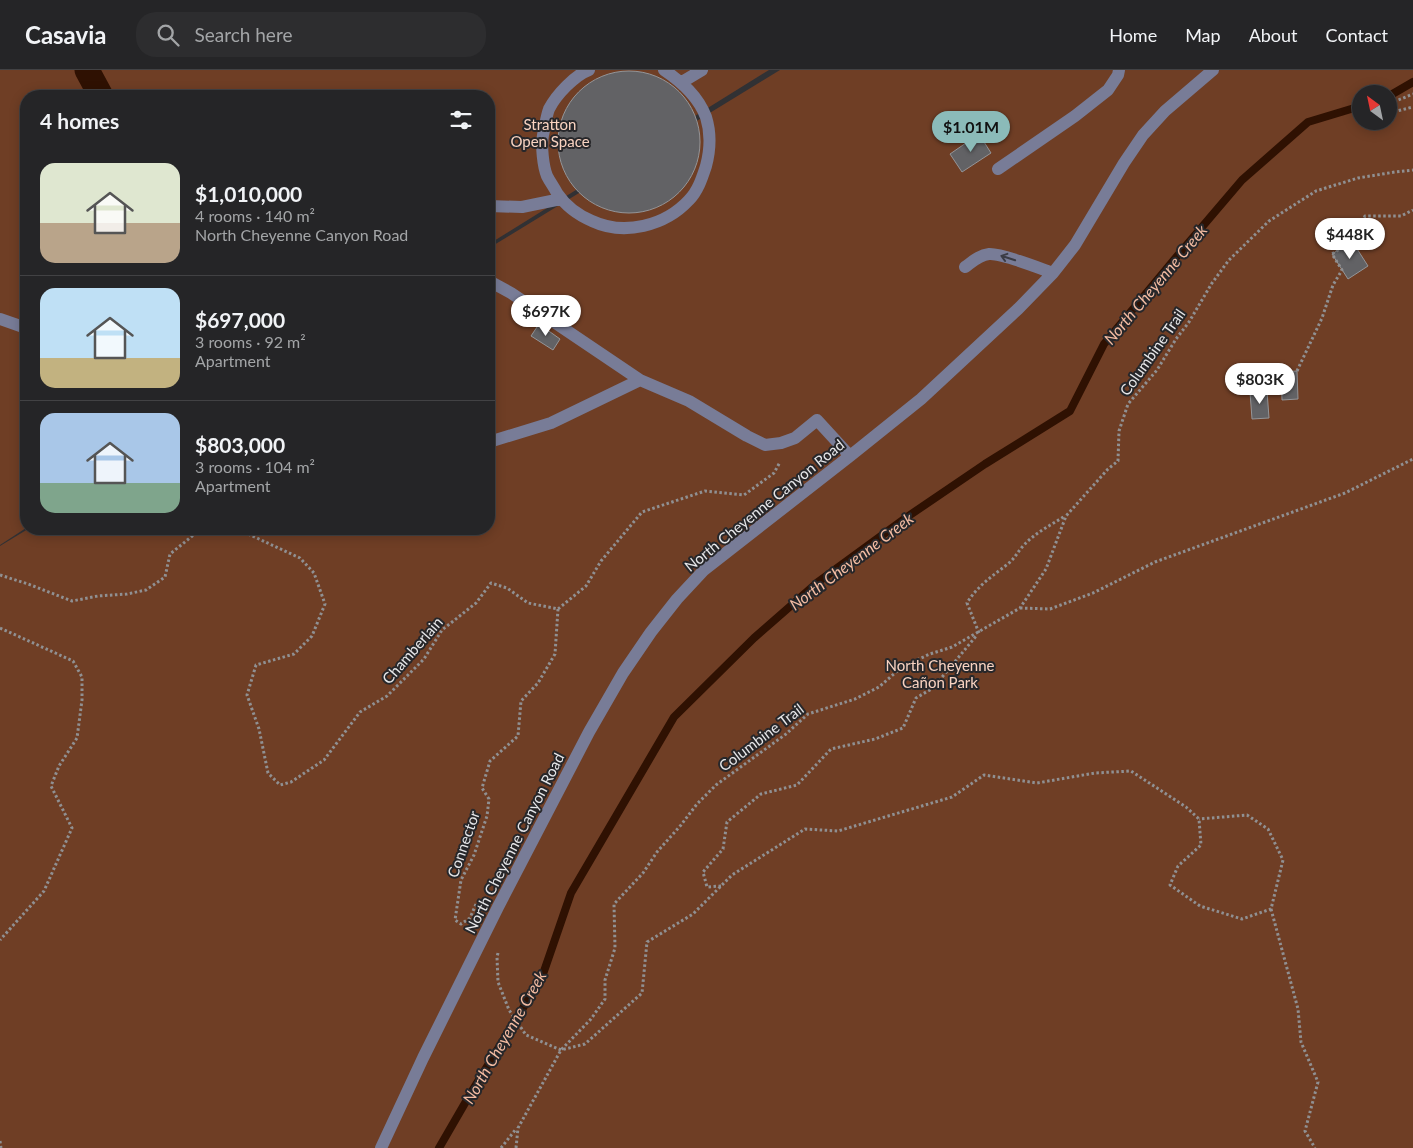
<!DOCTYPE html>
<meta charset="utf-8">
<style>
:root{--surface:#252527;--page:#2d2d2f;--text:#f1f3f6;--muted:#a3a5a7;--line:#424244;--accent:#8bbbb9}
body{margin:0;font-family:Lato,sans-serif;background:var(--page);color:var(--text);height:100vh;display:flex;flex-direction:column;font-size:19px;white-space:nowrap}
*{box-sizing:border-box;margin:0}
p{font-size:16px;color:var(--muted)}
.icon{flex:none;width:28px;height:28px;fill:none;stroke:currentColor;stroke-width:2;stroke-linecap:round;stroke-linejoin:round}
.map{position:relative;flex:1;overflow:hidden}
.side{position:absolute;left:20px;top:20px;width:475px;height:445px;display:flex;flex-direction:column;background:var(--surface);border-radius:20px;box-shadow:0 2px 12px #0003,0 0 0 1px var(--line)}
.side>*{flex:none}
.needle{width:32px;rotate:327deg}
.tools{position:absolute;left:1352px;top:15px;display:grid;gap:10px}
.tools a{display:grid;place-items:center;width:45px;height:45px;border-radius:50%;background:var(--surface);box-shadow:0 2px 12px #0003,0 0 0 1px var(--line);font-size:25px}
.price{position:absolute;translate:-50% -42px;padding:0 11px;border-radius:18px;background:#fff;color:#222;font-size:16px;line-height:32px;filter:drop-shadow(0 1px 2px #0008)}
.price::after{content:'';position:absolute;left:50%;top:30px;width:15px;height:11px;margin-left:-8px;background:inherit;clip-path:polygon(0 0,100% 0,50% 100%)}
.price.current{background:var(--accent);color:#111}
ul{padding:0;list-style:none}
li{display:flex;align-items:center;gap:15px;height:125px;padding:0 20px}
li+li{border-top:1px solid var(--line)}
li span{display:grid;place-items:center;flex:none;width:140px;height:100px;border-radius:15px;color:#555}
li>.icon{margin-inline-start:auto}
span .icon{width:60px;height:60px;fill:#fffc;stroke-width:1}
li b{font-size:21px}
h2{display:flex;justify-content:space-between;align-items:center;height:60px;padding:0 20px;font-size:21px}
header{display:flex;align-items:center;gap:30px;box-sizing:border-box;height:70px;padding:0 25px;background:var(--surface);border-bottom:1px solid var(--line)}
header strong{font-size:24px}
nav{display:flex;gap:28px;margin-inline-start:auto;font-size:18px}
.search{width:350px;height:45px;background:var(--page);display:flex;align-items:center;gap:12px;box-sizing:border-box;padding:0 18px;border-radius:20px;color:var(--muted);font-size:19px}
.map>svg:first-child{display:block}
</style>
<header>
<strong>Casavia</strong>
<div class="search"><svg class="icon" aria-label="search" viewBox="0 0 24 24"><circle cx="10" cy="10" r="6"/><path d="M15 15l6 6"/></svg>Search here</div>
<nav><a>Home</a><a>Map</a><a>About</a><a>Contact</a></nav>
</header>
<div class="map">
<svg width="1413" height="1078" viewBox="0 0 1413 1078">
<rect width="100%" height="100%" fill="#313134"/>
<path fill="#6f3e25" fill-rule="evenodd" d="M0,0H769L489,174V26H26V458L0,475Z
M780,0H1413V1078H0V476L28,459H489V178ZM1361,24H1389V51H1361Z"/>
<g fill="none" stroke-linecap="round" stroke-linejoin="round">
<path stroke="#2f1102" stroke-width="8" d="M1389,26L1413,12
M439,1078L472,1021L542,907L571,823L674,647L754,568L818,512L907,447L985,394L1070,341L1104,274L1173,191L1242,110L1308,52L1361,36"/>
<path stroke="#2f1102" stroke-width="25" d="M87,0L101,26"/>
</g>
<path fill="#626265" stroke="#949598" d="M558 72a71 71 0 1 1 142 0a71 71 0 1 1-142 0Z
M979,64L991,83L962,102L950,84Z
M1352,171L1368,196L1348,209L1332,184Z
M539,254L560,269L553,280L531,266Z
M1297,301L1298,329L1282,330L1281,302Z
M1267,321L1269,348L1252,349L1250,322Z"/>
<g fill="none" stroke-linecap="round" stroke-linejoin="round">
<path stroke="#909092" stroke-width="3" stroke-dasharray="2.5 2.5" stroke-linecap="butt" d="M1389,41L1396,31L1413,24
M1389,43L1413,37
M1297,301L1322,248L1333,215L1342,200L1332,184L1352,171L1365,146H1401L1413,140
M234,459L246,463L300,488L314,503L325,534L312,566L294,584L256,595L247,625L259,659L268,703L280,715L291,712L324,690L360,642L387,626L424,589L442,560L476,533L491,513L507,518L528,533L558,539L586,516L601,491L642,442L705,421L744,425L774,403L780,392
M0,505L28,514L72,531L98,526L127,524L146,520L165,507L170,484L201,459
M1020,538L1050,539L1093,523L1155,492L1345,423L1413,389
M0,558L73,591L82,607V630L77,668L59,696L51,716L72,758L44,821L0,870
M979,563L967,533C977,516 994,505 1009,493C1015,488 1018,481 1024,475C1035,463 1051,455 1065,446
M721,816L707,817L703,802L723,779L727,752L761,724L797,715L831,679L875,669L903,658L916,628L933,618L977,565
M481,834H476L470,848L461,854L455,850L461,810L474,785L487,746L489,729L482,718L490,691L518,666L521,631L538,613L555,584L558,539
M1271,839L1298,939L1301,972L1318,1012L1305,1061L1315,1078
M498,883L497,887L498,912L509,940L526,965L561,980L585,974L642,923L647,872L693,844L732,805L805,759L838,761L952,727L984,705L1037,713L1095,703L1131,701L1186,737L1199,749L1201,775L1178,796L1170,815L1200,836L1242,849L1271,839L1283,790L1268,759L1247,745L1199,749
M0,1071L1,1078
M501,1078L516,1059
M516,1078L518,1058L561,980L591,949L605,929V910L615,878L614,834L643,803L657,782L681,755L697,734L716,715L786,664L808,644L855,629L879,617L903,596L930,584L952,577L1020,538L1046,499L1066,446L1108,399L1118,391L1119,361L1128,334L1157,300L1176,269L1189,252L1212,213L1229,190L1269,151L1316,121L1358,108L1395,102L1413,100"/>
<path stroke="#787c97" stroke-width="12" d="M589,0C575,5 556,25 549,39C546,47 545,57 543,65C541,76 543,96 547,106C550,112 554,117 557,123C565,135 578,145 592,151C624,166 665,156 689,130C698,121 702,108 706,96C710,81 711,63 706,47C698,26 682,12 664,0
M682,12L702,0
M998,99L1075,46L1108,20L1118,5L1119,0
M489,136L522,137L561,129
M965,197C972,192 979,185 989,184C1002,183 1039,198 1053,203
M489,211L511,223L640,310L689,331L747,366L765,375L781,373L795,368L817,350L850,386
M0,249L26,258
M489,372L551,353L640,310
M381,1078L423,988L498,837L589,662L623,603L651,562L677,529L704,500L850,386L921,329L1018,239L1053,203L1075,175L1124,93L1143,65L1165,41L1213,0"/>
</g>
<defs><path id="oneway-shaft" d="M-6 0H5M1.5-3L5.5 0L1.5 3" fill="none" stroke-width="1.6" stroke-linecap="round" stroke-linejoin="round" transform="scale(1.25)"/></defs>
<use stroke="#3b3c45" href="#oneway-shaft" transform="translate(1008 188) rotate(-162)"/>
<g text-anchor="middle" dominant-baseline="central" stroke-width="4" stroke-linejoin="round" paint-order="stroke">
<g font-size="15" fill="#f9d3c1" stroke="#27272a">
<text x="550" y="54">Stratton<tspan x="550" dy="17">Open Space</tspan></text>
<text x="940" y="595">North Cheyenne<tspan x="940" dy="17">Cañon Park</tspan></text>
</g>
<g font-size="15" fill="#e7e7e9" stroke="#27272a">
<text transform="translate(1152 282) rotate(-55)">Columbine Trail</text>
<text transform="translate(764 435) rotate(-39)">North Cheyenne Canyon Road</text>
<text transform="translate(412 580) rotate(-49)">Chamberlain</text>
<text transform="translate(761 667) rotate(-37)">Columbine Trail</text>
<text transform="translate(514 773) rotate(-63)">North Cheyenne Canyon Road</text>
<text transform="translate(463 774) rotate(-71)">Connector</text>
</g>
<g font-size="16" font-style="italic" fill="#f4bca2" stroke="#27272a">
<text transform="translate(1155 214) rotate(-50)">North Cheyenne Creek</text>
<text transform="translate(851 491) rotate(-37)">North Cheyenne Creek</text>
<text transform="translate(504 967) rotate(-60)">North Cheyenne Creek</text>
</g>
</g>
</svg>
<div class="tools">
<a><svg class="needle" viewBox="-14 -14 28 28"><path d="M0-13l5 13h-10z" fill="#e53935"/><path d="M0 13l5-13h-10z" fill="#a3a5a7"/></svg></a>
</div>
<b class="price current" style="left:971px;top:83px">$1.01M</b>
<b class="price" style="left:1350px;top:190px">$448K</b>
<b class="price" style="left:546px;top:267px">$697K</b>
<b class="price" style="left:1260px;top:335px">$803K</b>
<section class="side">
<h2>4 homes<svg class="icon" aria-label="filters" viewBox="0 0 24 24"><path d="M4 7h16M4 17h16"/><circle cx="9" cy="7" r="2"/><circle cx="15" cy="17" r="2"/></svg></h2>
<ul>
<li><span style="background:linear-gradient(#dfe7d0 60%,#b9a48a 0)"><svg class="icon" aria-label="home" viewBox="0 0 24 24"><path d="M3 11l9-7 9 7M6 9v11h12V9"/></svg></span><div><b>$1,010,000</b><p>4 rooms · 140 m²</p><p>North Cheyenne Canyon Road</p></div></li>
<li><span style="background:linear-gradient(#bfe0f5 70%,#c2b280 0)"><svg class="icon" aria-label="home" viewBox="0 0 24 24"><path d="M3 11l9-7 9 7M6 9v11h12V9"/></svg></span><div><b>$697,000</b><p>3 rooms · 92 m²</p><p>Apartment</p></div></li>
<li><span style="background:linear-gradient(#a9c7e8 70%,#7fa58c 0)"><svg class="icon" aria-label="home" viewBox="0 0 24 24"><path d="M3 11l9-7 9 7M6 9v11h12V9"/></svg></span><div><b>$803,000</b><p>3 rooms · 104 m²</p><p>Apartment</p></div></li>
</ul>
</section>
</div>
